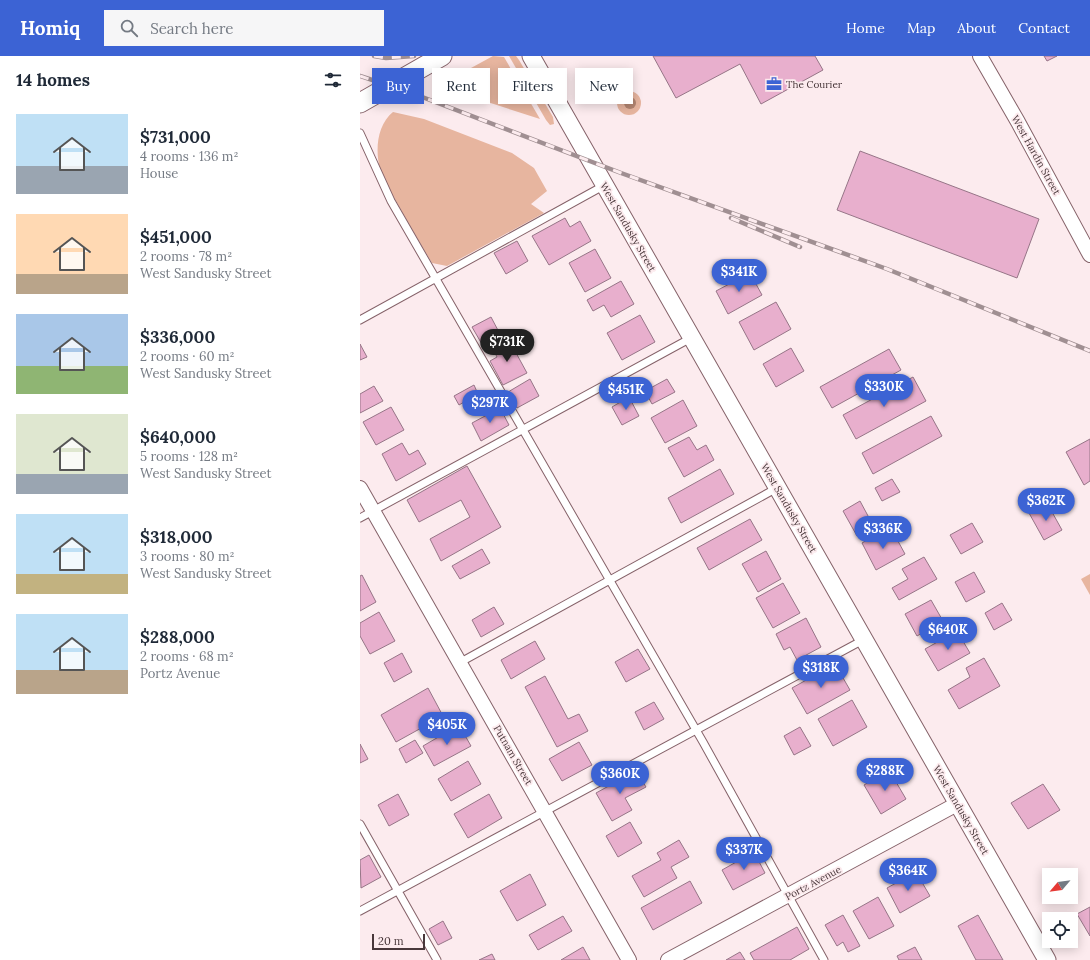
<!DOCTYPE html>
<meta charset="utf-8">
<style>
:root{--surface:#fff;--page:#f6f6f7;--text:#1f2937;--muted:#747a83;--accent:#3c63d4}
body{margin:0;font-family:Lora,serif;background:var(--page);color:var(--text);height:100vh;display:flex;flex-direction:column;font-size:15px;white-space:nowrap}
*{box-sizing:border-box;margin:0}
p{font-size:13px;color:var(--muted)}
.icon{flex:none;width:22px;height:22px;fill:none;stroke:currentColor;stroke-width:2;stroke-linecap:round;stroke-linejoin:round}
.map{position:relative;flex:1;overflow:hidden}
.panel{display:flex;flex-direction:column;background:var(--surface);width:360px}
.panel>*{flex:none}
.guide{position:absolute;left:12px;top:12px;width:380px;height:36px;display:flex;gap:8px}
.needle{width:26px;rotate:241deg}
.fabs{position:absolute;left:682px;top:812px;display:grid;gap:8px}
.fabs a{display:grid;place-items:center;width:36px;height:36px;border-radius:0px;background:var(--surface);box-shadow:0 2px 10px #0003;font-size:20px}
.scale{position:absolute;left:12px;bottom:10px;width:53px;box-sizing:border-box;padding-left:4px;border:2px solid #48373a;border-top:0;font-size:11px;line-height:14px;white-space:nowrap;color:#48373a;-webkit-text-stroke:3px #fcebee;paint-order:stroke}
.price{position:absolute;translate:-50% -34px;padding:0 9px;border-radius:14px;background:var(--accent);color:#fff;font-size:13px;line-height:26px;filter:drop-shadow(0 1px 2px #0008)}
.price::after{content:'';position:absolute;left:50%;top:24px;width:12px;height:9px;margin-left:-6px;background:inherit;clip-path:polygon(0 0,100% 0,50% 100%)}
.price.on{background:#222;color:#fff}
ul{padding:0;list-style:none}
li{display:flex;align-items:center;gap:12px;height:100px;padding:0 16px}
li span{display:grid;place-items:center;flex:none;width:112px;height:80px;border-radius:0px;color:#555}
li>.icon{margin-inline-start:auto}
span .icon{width:48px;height:48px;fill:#fffc;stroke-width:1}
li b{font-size:17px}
h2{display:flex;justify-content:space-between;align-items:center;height:48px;padding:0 16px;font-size:17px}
.tag{padding:0 14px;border-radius:0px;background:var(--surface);box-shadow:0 2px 10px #0003;font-size:14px;line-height:36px}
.tag.on{background:var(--accent);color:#fff}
header{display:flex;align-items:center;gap:24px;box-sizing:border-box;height:56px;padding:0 20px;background:var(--accent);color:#fff}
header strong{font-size:19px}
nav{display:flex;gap:22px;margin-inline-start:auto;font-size:14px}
.search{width:280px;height:36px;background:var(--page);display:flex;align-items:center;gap:10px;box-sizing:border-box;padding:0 14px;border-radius:0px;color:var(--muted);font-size:15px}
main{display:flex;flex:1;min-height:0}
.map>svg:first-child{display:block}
</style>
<header>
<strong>Homiq</strong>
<div class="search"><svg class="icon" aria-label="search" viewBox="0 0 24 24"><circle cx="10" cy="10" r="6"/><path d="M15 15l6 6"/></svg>Search here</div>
<nav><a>Home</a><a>Map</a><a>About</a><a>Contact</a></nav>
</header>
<main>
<section class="panel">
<h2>14 homes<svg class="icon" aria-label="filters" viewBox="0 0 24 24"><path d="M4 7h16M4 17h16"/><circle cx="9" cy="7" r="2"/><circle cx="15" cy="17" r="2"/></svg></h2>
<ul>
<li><span style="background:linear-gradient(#bfe0f5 65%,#9aa5b1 0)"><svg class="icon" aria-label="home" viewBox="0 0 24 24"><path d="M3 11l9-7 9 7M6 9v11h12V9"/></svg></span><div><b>$731,000</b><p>4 rooms · 136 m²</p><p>House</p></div></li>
<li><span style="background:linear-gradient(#ffd9b3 75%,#b9a48a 0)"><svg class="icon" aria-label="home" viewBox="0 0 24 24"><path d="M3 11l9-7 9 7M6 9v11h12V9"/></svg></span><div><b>$451,000</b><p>2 rooms · 78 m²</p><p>West Sandusky Street</p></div></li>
<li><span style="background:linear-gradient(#a9c7e8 65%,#8fb573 0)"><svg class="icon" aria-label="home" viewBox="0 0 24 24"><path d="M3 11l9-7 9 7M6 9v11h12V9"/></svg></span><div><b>$336,000</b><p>2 rooms · 60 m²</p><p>West Sandusky Street</p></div></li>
<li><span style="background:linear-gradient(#dfe7d0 75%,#9aa5b1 0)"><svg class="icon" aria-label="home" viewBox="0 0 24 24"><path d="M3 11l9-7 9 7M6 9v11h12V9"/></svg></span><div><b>$640,000</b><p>5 rooms · 128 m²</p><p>West Sandusky Street</p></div></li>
<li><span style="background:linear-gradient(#bfe0f5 75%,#c2b280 0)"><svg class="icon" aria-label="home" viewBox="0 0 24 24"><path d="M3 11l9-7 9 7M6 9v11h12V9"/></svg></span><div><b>$318,000</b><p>3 rooms · 80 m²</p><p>West Sandusky Street</p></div></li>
<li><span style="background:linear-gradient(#bfe0f5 70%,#b9a48a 0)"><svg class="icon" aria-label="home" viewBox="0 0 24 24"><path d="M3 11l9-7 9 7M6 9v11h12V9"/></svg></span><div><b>$288,000</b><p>2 rooms · 68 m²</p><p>Portz Avenue</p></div></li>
</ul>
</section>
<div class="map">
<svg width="730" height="904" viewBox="0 0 730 904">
<rect width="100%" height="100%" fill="#fcebee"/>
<path fill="#e7b59f" d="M133,0L144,1L180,63L78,30Z
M149,0H156L159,4L193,61L194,68L190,69L186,64Z
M257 47a12 12 0 1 1 24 0a12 12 0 1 1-24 0Z
M33,56L64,63L152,97L174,112L187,135L171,148L184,157L87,210L72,207C58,184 45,161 32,138C28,130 22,121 20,113C15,94 17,69 33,56Z
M730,518V539L721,523Z"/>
<path fill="#e8afcd" stroke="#967587" d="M293,0H455L463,14L401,48L380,8L316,42Z
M684,0H697L687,5Z
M500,95L679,163L657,222L477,154Z
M205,162L210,171L220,165L231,185L189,209L172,180Z
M157,185L168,205L146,218L134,197Z
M235,193L251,222L225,236L209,207Z
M390,217L402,239L368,258L356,235Z
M261,225L274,248L251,261L244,249L233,255L227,244Z
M416,246L431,273L394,294L379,266Z
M280,259L295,286L262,304L247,277Z
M131,261L141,280L123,290L112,271Z
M149,284L167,317L143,329L130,305L137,301L133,293Z
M0,288L7,301L0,304Z
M431,292L444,315L416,331L403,308Z
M529,293L541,314L472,352L460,331Z
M553,321L566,345L496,383L483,359Z
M170,323L179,340L157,352L148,336Z
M307,323L315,336L292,348L285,335Z
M114,329L118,338L99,349L94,340Z
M14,330L23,345L0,357V338Z
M269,341L279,360L262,369L252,351Z
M323,344L337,370L305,387L291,362Z
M31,351L44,374L16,389L3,366Z
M140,352L149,369L121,385L112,367Z
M571,360L582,380L513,418L502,397Z
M329,381L337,394L346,389L354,404L324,421L308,392Z
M730,383V425L724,429L706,396Z
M42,387L49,399L58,394L66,408L36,425L22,398Z
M107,410L141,471L81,505L70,483L110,461L101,444L59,466L47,444Z
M360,413L374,438L321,467L308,442Z
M532,423L540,436L522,445L515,432Z
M500,445L514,471L497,480L483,455Z
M687,447L702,474L684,484L669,457Z
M390,463L402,484L349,514L337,492Z
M612,467L623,486L601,498L590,479Z
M521,476L524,481L533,476L545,498L516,514L502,487Z
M122,493L130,507L100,523L92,510Z
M406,495L421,523L398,536L382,508Z
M564,501L577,523L539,544L532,532L548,523L542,513Z
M614,516L625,536L606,546L595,526Z
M2,519L16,546L0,555V520Z
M423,527L440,557L413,572L396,542Z
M571,544L583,565L557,580L545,558Z
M642,547L652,564L634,574L625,557Z
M134,551L144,568L121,581L112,564Z
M19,556L35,585L10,598L0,580V567Z
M446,562L461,591L437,604L430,591L424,594L416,578Z
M597,575L610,597L578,615L565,593Z
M175,585L185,603L151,623L141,604Z
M278,593L290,613L266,626L255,606Z
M42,597L52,616L34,626L24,607Z
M624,602L640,630L599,653L588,634L610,621L606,612Z
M475,608L490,634L447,658L432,632Z
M185,620L208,663L219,658L228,675L197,691L165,631Z
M68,632L83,660L36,686L21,659Z
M492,644L507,671L473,690L458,663Z
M294,646L304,663L284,674L275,656Z
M99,669L111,690L74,710L63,690Z
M440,671L451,690L434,699L424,680Z
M55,684L63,697L46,707L39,693Z
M219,686L232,709L202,725L189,703Z
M0,688L8,703L0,707Z
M108,705L121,728L91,745L78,723Z
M529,714L546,743L521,758L504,729Z
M276,715L286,731L265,742L272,754L252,765L236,737Z
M683,728L700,754L668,773L651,747Z
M38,738L49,759L29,770L18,749Z
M129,738L142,762L108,782L94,758Z
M270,766L282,787L258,801L246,780Z
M319,784L329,801L311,811L317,822L284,841L272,820L301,804L297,797Z
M394,796L405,817L373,834L362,814Z
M9,799L21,821L1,832L0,804Z
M556,816L570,840L540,857L527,832Z
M170,818L186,849L157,865L140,835Z
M330,825L342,847L293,874L281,852Z
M518,841L534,870L509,883L493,855Z
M730,851V880L717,858Z
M483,859L500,890L488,896L483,886L477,890L465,869Z
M618,859L643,904H616L598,870Z
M203,860L212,875L178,894L169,879Z
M83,865L92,882L78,889L69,873Z
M437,871L449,893L430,904H394L390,897Z
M223,891L230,904H201Z
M555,891L562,904H539L537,900Z
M380,896L385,904H366Z
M132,898L135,904H119Z"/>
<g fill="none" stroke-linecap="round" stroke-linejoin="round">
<defs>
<path id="service" d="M0,77L31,145L343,686L464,904
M0,264L245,129
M0,462L331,282
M99,607L417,432
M0,768L77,904
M0,855L505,583"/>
<path id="minor" d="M620,0L658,66L730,199
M0,432L269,904
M308,904L597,748"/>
<path id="tertiary" d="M171,0L687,904"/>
<path id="secondary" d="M0,47L82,0"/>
</defs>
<use href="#service" stroke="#856269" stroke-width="9"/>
<use href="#minor" stroke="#856269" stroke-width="16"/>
<use href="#tertiary" stroke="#856269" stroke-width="19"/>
<use href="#secondary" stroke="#856269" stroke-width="21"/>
<use href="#service" stroke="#fff" stroke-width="7"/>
<use href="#minor" stroke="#fff" stroke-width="14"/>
<use href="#tertiary" stroke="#fff" stroke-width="17"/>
<use href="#secondary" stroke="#fff" stroke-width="19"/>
<defs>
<path id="rail" d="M14,0L26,2L54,0
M0,20L57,39L261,117L527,213L730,295
M371,162L440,191"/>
</defs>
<use href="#rail" stroke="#a08f92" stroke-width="4.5"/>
<use href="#rail" stroke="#fcebee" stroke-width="3" stroke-dasharray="9" stroke-linecap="butt"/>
</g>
<circle fill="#b38571" cx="270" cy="47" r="6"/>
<defs>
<symbol id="office-bare" viewBox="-9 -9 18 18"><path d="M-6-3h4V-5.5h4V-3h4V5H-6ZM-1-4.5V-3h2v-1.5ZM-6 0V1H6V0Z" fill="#3c63d4" stroke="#fcebee" stroke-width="2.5" paint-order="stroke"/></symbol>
</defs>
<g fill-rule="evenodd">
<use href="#office-bare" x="403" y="17" width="22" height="22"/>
</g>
<g text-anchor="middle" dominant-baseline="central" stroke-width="3.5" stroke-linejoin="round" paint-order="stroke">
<g font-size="10" fill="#48373a" stroke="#fcebee" text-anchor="start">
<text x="426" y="28">The Courier</text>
</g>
<g font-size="10" fill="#48373a" stroke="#fcebee">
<text transform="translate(676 99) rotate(61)">West Hardin Street</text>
<text transform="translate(268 171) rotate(60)">West Sandusky Street</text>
<text transform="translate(429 452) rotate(60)">West Sandusky Street</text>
<text transform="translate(153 699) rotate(60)">Putnam Street</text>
<text transform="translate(601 754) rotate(60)">West Sandusky Street</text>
<text transform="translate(453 827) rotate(-28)">Portz Avenue</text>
</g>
</g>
</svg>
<div class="fabs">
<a><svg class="needle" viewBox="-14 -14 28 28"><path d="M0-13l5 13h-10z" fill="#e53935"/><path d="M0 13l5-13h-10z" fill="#747a83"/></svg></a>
<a><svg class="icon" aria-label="locate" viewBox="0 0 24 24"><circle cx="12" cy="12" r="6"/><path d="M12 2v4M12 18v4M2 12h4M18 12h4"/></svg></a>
</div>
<div class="scale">20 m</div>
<b class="price" style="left:379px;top:237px">$341K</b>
<b class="price on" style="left:147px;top:307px">$731K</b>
<b class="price" style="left:524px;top:352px">$330K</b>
<b class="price" style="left:266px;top:355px">$451K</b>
<b class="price" style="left:130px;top:368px">$297K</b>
<b class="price" style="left:686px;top:466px">$362K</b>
<b class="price" style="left:523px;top:494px">$336K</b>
<b class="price" style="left:588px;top:595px">$640K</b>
<b class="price" style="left:461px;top:633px">$318K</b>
<b class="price" style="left:87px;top:690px">$405K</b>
<b class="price" style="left:525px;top:736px">$288K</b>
<b class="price" style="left:260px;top:739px">$360K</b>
<b class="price" style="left:384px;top:815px">$337K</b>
<b class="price" style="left:548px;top:836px">$364K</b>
<div class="guide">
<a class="tag on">Buy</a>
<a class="tag">Rent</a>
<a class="tag">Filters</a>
<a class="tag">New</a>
</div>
</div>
</main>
